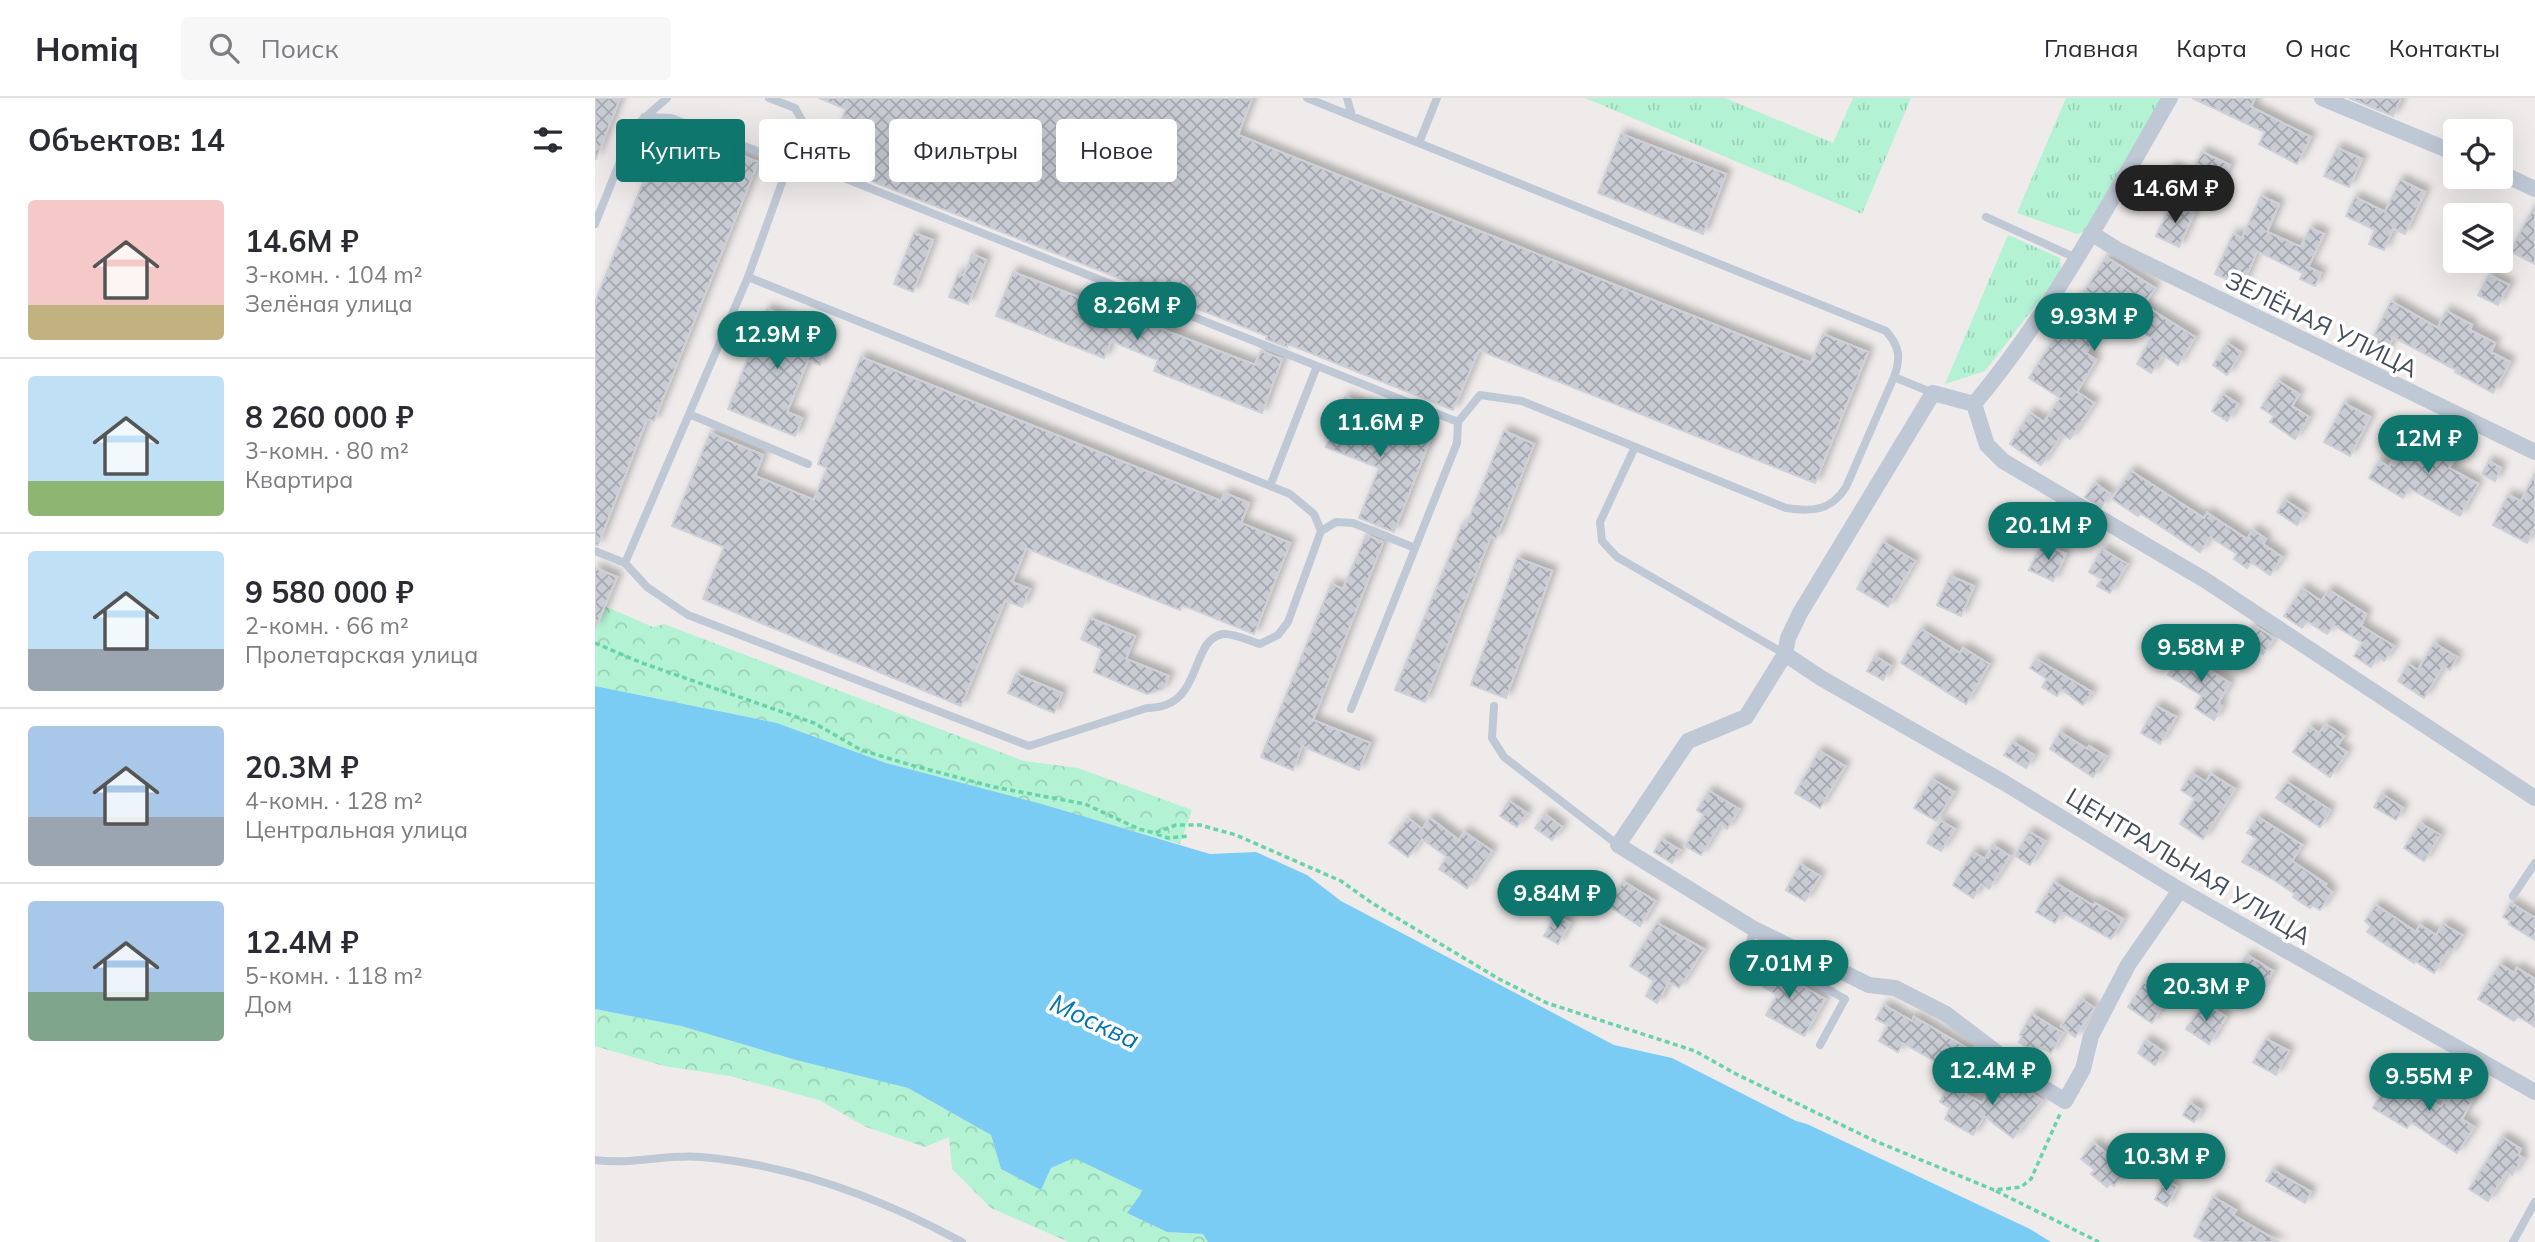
<!DOCTYPE html>
<html lang="ru">
<meta charset="utf-8">
<style>
:root{--surface:#fff;--page:#f7f7f7;--text:#2b2b33;--muted:#7c7c81;--line:#e1e1e2;--accent:#0f766e}
body{margin:0;font-family:Mulish,sans-serif;background:var(--page);color:var(--text);height:100vh;display:flex;flex-direction:column;font-size:26px;white-space:nowrap}
*{box-sizing:border-box;margin:0}
p{font-size:23px;color:var(--muted)}
.icon{flex:none;width:38px;height:38px;fill:none;stroke:currentColor;stroke-width:2;stroke-linecap:round;stroke-linejoin:round}
.map{position:relative;flex:1;overflow:hidden}
.details{display:flex;flex-direction:column;background:var(--surface);width:595px}
.details>*{flex:none}
.guide{position:absolute;left:21px;top:21px;width:665px;height:63px;display:flex;gap:14px}
.controls{position:absolute;left:1848px;top:21px;display:grid;gap:14px}
.controls a{display:grid;place-items:center;width:70px;height:70px;border-radius:7px;background:var(--surface);box-shadow:0 7px 28px #0002;font-size:35px}
.price{position:absolute;translate:-50% -60px;padding:0 16px;border-radius:24px;background:var(--accent);color:#fff;font-size:23px;line-height:46px;filter:drop-shadow(0 2px 4px #0008)}
.price::after{content:'';position:absolute;left:50%;top:42px;width:21px;height:16px;margin-left:-10px;background:inherit;clip-path:polygon(0 0,100% 0,50% 100%)}
.price.active{background:#222;color:#fff}
ul{padding:0;list-style:none}
li{display:flex;align-items:center;gap:21px;height:175px;padding:0 28px}
li+li{border-top:2px solid var(--line)}
li span{display:grid;place-items:center;flex:none;width:196px;height:140px;border-radius:7px;color:#555}
li>.icon{margin-inline-start:auto}
span .icon{width:84px;height:84px;fill:#fffc;stroke-width:1}
li b{font-size:30px}
h2{display:flex;justify-content:space-between;align-items:center;height:84px;padding:0 28px;font-size:30px}
.chip{padding:0 24px;border-radius:7px;background:var(--surface);box-shadow:0 7px 28px #0002;font-size:24px;line-height:63px}
.chip.active{background:var(--accent);color:#fff}
header{display:flex;align-items:center;gap:42px;box-sizing:border-box;height:98px;padding:0 35px;background:var(--surface);border-bottom:2px solid var(--line)}
header strong{font-size:33px}
nav{display:flex;gap:38px;margin-inline-start:auto;font-size:24px}
.search{width:490px;height:63px;background:var(--page);display:flex;align-items:center;gap:18px;box-sizing:border-box;padding:0 24px;border-radius:7px;color:var(--muted);font-size:26px}
main{display:flex;flex:1;min-height:0}
.map>svg:first-child{display:block}
</style>
<header>
<strong>Homiq</strong>
<div class="search"><svg class="icon" aria-label="search" viewBox="0 0 24 24"><circle cx="10" cy="10" r="6"/><path d="M15 15l6 6"/></svg>Поиск</div>
<nav><a>Главная</a><a>Карта</a><a>О нас</a><a>Контакты</a></nav>
</header>
<main>
<section class="details">
<h2>Объектов: 14<svg class="icon" aria-label="filters" viewBox="0 0 24 24"><path d="M4 7h16M4 17h16"/><circle cx="9" cy="7" r="2"/><circle cx="15" cy="17" r="2"/></svg></h2>
<ul>
<li><span style="background:linear-gradient(#f6c9c9 75%,#c2b280 0)"><svg class="icon" aria-label="home" viewBox="0 0 24 24"><path d="M3 11l9-7 9 7M6 9v11h12V9"/></svg></span><div><b>14.6M ₽</b><p>3-комн. · 104 m²</p><p>Зелёная улица</p></div></li>
<li><span style="background:linear-gradient(#bfe0f5 75%,#8fb573 0)"><svg class="icon" aria-label="home" viewBox="0 0 24 24"><path d="M3 11l9-7 9 7M6 9v11h12V9"/></svg></span><div><b>8 260 000 ₽</b><p>3-комн. · 80 m²</p><p>Квартира</p></div></li>
<li><span style="background:linear-gradient(#bfe0f5 70%,#9aa5b1 0)"><svg class="icon" aria-label="home" viewBox="0 0 24 24"><path d="M3 11l9-7 9 7M6 9v11h12V9"/></svg></span><div><b>9 580 000 ₽</b><p>2-комн. · 66 m²</p><p>Пролетарская улица</p></div></li>
<li><span style="background:linear-gradient(#a9c7e8 65%,#9aa5b1 0)"><svg class="icon" aria-label="home" viewBox="0 0 24 24"><path d="M3 11l9-7 9 7M6 9v11h12V9"/></svg></span><div><b>20.3M ₽</b><p>4-комн. · 128 m²</p><p>Центральная улица</p></div></li>
<li><span style="background:linear-gradient(#a9c7e8 65%,#7fa58c 0)"><svg class="icon" aria-label="home" viewBox="0 0 24 24"><path d="M3 11l9-7 9 7M6 9v11h12V9"/></svg></span><div><b>12.4M ₽</b><p>5-комн. · 118 m²</p><p>Дом</p></div></li>
</ul>
</section>
<div class="map">
<svg width="1940" height="1144" viewBox="0 0 1940 1144">
<defs>
<pattern id="grass-tufts" width="24" height="20" patternUnits="userSpaceOnUse" patternTransform="scale(1.75)"><rect width="24" height="20" fill="#b3f2d3"/><path d="M3 7l-1-3M5 7V3M7 7l1-3M15 17l-1-3M17 17v-4M19 17l1-3" fill="none" stroke="#9bd1b7"/></pattern>
<pattern id="forest-crowns" width="20" height="18" patternUnits="userSpaceOnUse" patternTransform="scale(1.75)"><rect width="20" height="18" fill="#b3f2d3"/><path d="M2 6a3 3 0 1 1 6 0M12 15a3 3 0 1 1 6 0" fill="none" stroke="#9bd1b7"/></pattern>
<pattern id="building-cross-hatch" width="8" height="8" patternUnits="userSpaceOnUse" patternTransform="scale(1.75)"><rect width="8" height="8" fill="#c9ccd4"/><path d="M0 0l8 8M0 8l8-8" fill="none" stroke="#a5a8af"/></pattern>
<filter id="shadow"><feDropShadow dx="5" dy="-5" stdDeviation="3.5" flood-color="#0004"/></filter>
</defs>
<rect width="100%" height="100%" fill="#efebeb"/>
<path fill="url(#grass-tufts)" d="M990,0H1130L1238,45L1258,0H1316L1267,116Z
M1471,0H1570L1488,134L1482,136L1422,115Z
M1413,137L1465,160L1466,174L1390,273L1350,286Z"/>
<path fill="url(#forest-crowns)" d="M0,504L58,529L69,526L429,663L483,670L597,712L585,746L291,665L182,625L0,588Z
M0,911L86,928L201,962L313,990L396,1037L406,1071L446,1092L456,1070L479,1059L549,1093L532,1115L572,1134L608,1136L613,1144H474L396,1110L357,1071L354,1039L330,1049L271,1029L224,1002L135,978L69,968L0,948Z"/>
<path fill="#7bccf4" d="M0,588L182,625L291,665L450,707L615,756L661,754L712,777L746,803L1019,947L1077,960L1201,1023L1212,1026L1435,1131L1456,1144H613L608,1136L572,1134L532,1115L548,1093L479,1060L456,1070L446,1092L406,1071L396,1037L313,990L201,962L86,928L0,911Z"/>
<path fill="url(#building-cross-hatch)" stroke="#ced0d8" stroke-width="2" filter="url(#shadow)" d="M0,0H25L1,61H0Z
M224,0H657L643,37L1216,265L1228,236L1273,254L1220,385L884,252L858,312L693,246L692,249L671,241L672,238L230,65L251,11Z
M1597,0H1660L1656,9L1716,39L1702,66L1664,46L1670,34Z
M1754,0H1806L1798,18Z
M71,27L163,64L59,323L52,321L3,447H0V204Z
M1026,36L1131,76L1108,136L1003,95Z
M1742,50L1767,61L1754,89L1729,78Z
M1607,54L1635,67L1624,90L1596,76Z
M1576,69L1601,81L1593,99L1568,86Z
M1805,82L1830,94L1810,136L1798,130L1789,152L1774,146L1780,132L1751,118L1760,99L1790,114Z
M1666,98L1684,106L1672,134L1706,149L1715,130L1729,136L1713,169L1726,175L1720,188L1705,181L1708,175L1662,153L1647,188L1620,176L1638,136L1647,140Z
M1577,105L1599,115L1584,149L1561,138Z
M1940,107V166L1915,153Z
M319,135L338,142L318,194L299,186Z
M377,156L391,162L373,206L354,199L363,176L369,178Z
M1511,159L1560,190L1549,207L1600,239L1583,267L1568,257L1556,275L1542,266L1556,240L1517,215L1491,255L1501,262L1482,294L1499,305L1475,341L1467,336L1446,367L1415,346L1435,315L1449,324L1465,300L1434,280Z
M418,174L660,267L666,253L687,261L667,315L559,273L563,262L516,243L509,260L401,218Z
M1894,177L1914,187L1903,207L1883,197Z
M1796,203L1843,230L1851,213L1877,227L1875,232L1900,245L1896,254L1915,264L1898,295L1860,274L1861,272L1798,239L1789,260L1772,252Z
M172,211L236,237L225,267L213,262L192,314L207,320L200,338L133,311Z
M1632,245L1646,254L1632,277L1618,267Z
M266,259L626,403L630,395L654,405L646,425L695,445L659,536L587,507L585,512L431,450L417,484L435,491L427,509L410,502L366,608L108,501L129,449L77,428L115,335L168,357L160,378L219,402L232,370L223,366Z
M1683,283L1704,296L1697,308L1714,319L1700,341L1675,324L1679,318L1666,310Z
M1628,296L1643,306L1632,323L1617,313Z
M750,299L779,310L777,317L836,339L799,434L764,420L784,370L731,349Z
M1749,305L1775,319L1755,358L1729,344Z
M909,333L939,346L901,441L896,438L830,604L800,592L867,427L871,428Z
M1838,334L1866,350L1854,370L1883,386L1865,418L1814,390L1808,400L1774,380L1784,363L1794,369L1806,348L1824,358Z
M1894,363L1906,370L1900,383L1887,376Z
M1536,373L1609,420L1612,415L1652,441L1658,432L1671,441L1668,446L1687,459L1675,477L1656,464L1652,470L1639,461L1642,456L1615,439L1605,454L1545,415L1543,418L1517,401Z
M1940,375V428L1932,445L1898,427L1913,397L1926,403Z
M1500,385L1515,396L1506,409L1490,399Z
M1690,402L1710,415L1702,427L1682,414Z
M771,437L788,444L718,622L775,645L764,672L707,648L698,672L666,659L736,486L748,491Z
M1288,444L1320,463L1293,509L1262,491Z
M1447,445L1471,456L1458,483L1434,472Z
M1507,451L1532,466L1515,495L1502,488L1507,481L1494,474Z
M922,460L957,473L911,600L876,587Z
M0,470L22,479L0,531Z
M1355,478L1379,488L1366,518L1342,507Z
M1707,490L1726,503L1734,492L1771,516L1766,528L1799,548L1789,563L1782,559L1776,569L1759,558L1768,545L1739,527L1732,536L1712,523L1707,530L1689,518Z
M495,520L540,538L531,561L574,578L568,591L552,596L499,574L507,551L486,541Z
M1659,527L1679,540L1668,556L1649,543Z
M1326,531L1365,555L1368,550L1394,566L1371,606L1306,565Z
M1839,545L1862,559L1855,572L1848,568L1829,600L1803,583L1813,566L1823,572Z
M1587,555L1635,585L1623,605L1627,608L1619,622L1600,610L1607,598L1573,577Z
M1280,558L1296,568L1288,582L1272,573Z
M1441,561L1497,594L1488,607L1466,591L1462,598L1447,589L1452,581L1435,570Z
M421,576L467,595L459,615L413,595Z
M1561,608L1581,619L1565,646L1546,635Z
M1731,626L1749,638L1742,648L1752,654L1735,679L1698,654L1715,629L1724,635Z
M1465,634L1492,651L1494,648L1511,658L1498,679L1455,651Z
M1418,644L1439,657L1431,670L1409,657Z
M1224,653L1250,668L1225,710L1200,695Z
M1597,675L1611,684L1616,676L1640,691L1608,741L1585,726L1600,701L1586,692Z
M1337,681L1359,694L1341,723L1319,710Z
M1692,684L1735,712L1725,729L1681,700Z
M1114,693L1144,711L1132,731L1125,726L1106,757L1090,748L1109,717L1102,712Z
M1787,696L1808,710L1801,722L1779,709Z
M914,703L932,715L922,729L905,718Z
M950,716L967,729L957,742L940,730Z
M1663,719L1707,747L1697,763L1731,786L1729,788L1737,794L1725,812L1717,807L1715,810L1698,799L1700,796L1676,780L1647,764L1662,741L1652,735Z
M813,720L827,731L835,720L864,742L869,734L897,753L872,790L844,771L852,759L827,741L813,759L794,745Z
M1346,723L1360,731L1346,753L1332,745Z
M1825,725L1845,737L1829,763L1809,750Z
M1434,734L1450,743L1435,767L1420,758Z
M1067,741L1085,752L1077,765L1059,754Z
M1398,747L1415,758L1394,791L1386,786L1378,800L1358,787L1378,754L1390,761Z
M1205,766L1225,778L1210,803L1191,792Z
M1028,783L1060,803L1045,828L1013,808Z
M1459,784L1499,808L1500,805L1528,821L1516,841L1467,814L1460,825L1441,814Z
M1916,805L1940,820V842L1914,826L1915,823L1908,819Z
M1781,807L1821,834L1825,827L1841,837L1848,826L1867,837L1855,856L1852,854L1839,875L1820,863L1819,865L1772,834L1776,828L1770,823Z
M961,817L975,825L963,846L949,838Z
M1062,825L1109,851L1084,890L1074,884L1062,905L1051,898L1059,883L1035,868Z
M1652,857L1678,873L1667,892L1653,883L1656,878L1644,870Z
M1167,865L1230,901L1209,938L1171,917L1182,897L1157,882Z
M1905,866L1919,875L1922,870L1940,881V929L1923,918L1919,923L1883,901Z
M1549,884L1573,899L1557,925L1533,909Z
M1487,901L1499,910L1480,939L1466,928Z
M1609,904L1631,919L1614,946L1591,931Z
M1289,907L1317,923L1319,919L1382,956L1375,968L1361,961L1355,972L1308,945L1303,954L1284,943L1293,927L1281,921Z
M1437,916L1468,935L1456,955L1445,949L1441,955L1424,944L1427,938L1425,937Z
M1671,941L1694,953L1681,977L1658,964Z
M1551,942L1569,954L1560,967L1543,955Z
M1403,977L1435,996L1436,994L1447,1003L1418,1040L1389,1018L1378,1037L1350,1021L1355,1010L1345,1004L1354,987L1387,1005Z
M1795,980L1846,1009L1849,1004L1852,1006L1863,985L1881,995L1867,1021L1879,1029L1862,1055L1816,1024L1812,1030L1778,1010Z
M1595,1005L1606,1012L1599,1024L1588,1017Z
M1907,1039L1926,1051L1923,1057L1928,1060L1917,1077L1912,1073L1893,1103L1874,1091Z
M1499,1045L1512,1056L1517,1050L1533,1063L1528,1069L1532,1072L1519,1088L1515,1085L1512,1089L1496,1076L1500,1072L1486,1061Z
M1678,1072L1716,1094L1710,1105L1671,1083Z
M1570,1082L1582,1089L1572,1108L1560,1101Z
M1618,1099L1641,1112L1638,1117L1684,1144H1610L1599,1138Z"/>
<g fill="none" stroke-linecap="round" stroke-linejoin="round">
<path stroke="#68d3ab" stroke-width="3.5" stroke-dasharray="5 3.5" stroke-linecap="butt" d="M0,545L47,565L219,625L266,652L316,667L399,689L490,706L544,731L560,735L581,727H605L641,737L746,783L777,805L904,881L952,905L1100,953L1141,976L1280,1043L1399,1092L1426,1089L1436,1081L1465,1016
M562,736L573,740L594,738
M1401,1093L1504,1144"/>
<path stroke="#bfc8d5" stroke-width="8" d="M712,0L1291,233C1305,249 1306,260 1299,279L1338,295
M752,0L757,18
M49,19L76,20L194,65
M824,45L842,0
M201,61L863,324L885,297L927,303L1191,410C1217,414 1236,413 1251,389L1299,279
M1391,119L1481,160
M0,126L39,29L72,0
M94,316L213,366
M1040,349L1005,424L1007,443L1022,459L1190,556
M675,388L722,268
M726,433L741,424L758,425L820,450
M0,453L30,465L52,489L93,517L434,648L552,610C610,610 593,542 628,536C639,535 654,543 665,546L683,537L693,524L726,433L719,416L695,396L153,179
M30,465L153,179L194,65C207,59 209,46 213,33L200,10L174,0
M899,608L897,640L909,659L1023,747
M756,611L862,345L863,324
M1918,798L1940,765
M1159,831L1154,847L1250,901L1225,947
M0,1062C36,1067 70,1056 106,1059C198,1067 286,1100 367,1144
M1918,1144L1940,1104"/>
<path stroke="#bfc8d5" stroke-width="16" d="M1727,0L1860,55
M1906,75L1940,91
M1496,135L1523,152L1940,354
M1379,306L1338,295L1205,515L1193,540L1190,556L1226,580L1408,684L1585,792L1940,994
M1379,306L1392,347L1408,363L1610,482L1940,700
M1379,306C1457,213 1514,105 1575,0
M1190,556L1151,619L1093,643L1023,747L1159,831L1274,887L1300,890L1351,916L1446,988L1470,1003L1488,971L1496,938L1533,867L1585,792"/>
</g>
<g text-anchor="middle" dominant-baseline="central" stroke-width="7" stroke-linejoin="round" paint-order="stroke">
<g font-size="24" fill="#424c5a" stroke="#fff">
<text transform="translate(1727 226) rotate(26)">ЗЕЛЁНАЯ УЛИЦА</text>
<text transform="translate(1594 768) rotate(31)">ЦЕНТРАЛЬНАЯ УЛИЦА</text>
</g>
<g font-size="26" font-style="italic" fill="#0075af" stroke="#fff">
<text transform="translate(500 923) rotate(25)">Москва</text>
</g>
</g>
</svg>
<div class="controls">
<a><svg class="icon" aria-label="locate" viewBox="0 0 24 24"><circle cx="12" cy="12" r="6"/><path d="M12 2v4M12 18v4M2 12h4M18 12h4"/></svg></a>
<a><svg class="icon" aria-label="layers" viewBox="0 0 24 24"><path d="M12 4l9 5-9 5-9-5zM3 14l9 5 9-5"/></svg></a>
</div>
<b class="price active" style="left:1580px;top:127px">14.6M ₽</b>
<b class="price" style="left:542px;top:244px">8.26M ₽</b>
<b class="price" style="left:1499px;top:255px">9.93M ₽</b>
<b class="price" style="left:182px;top:273px">12.9M ₽</b>
<b class="price" style="left:785px;top:361px">11.6M ₽</b>
<b class="price" style="left:1833px;top:377px">12M ₽</b>
<b class="price" style="left:1453px;top:464px">20.1M ₽</b>
<b class="price" style="left:1606px;top:586px">9.58M ₽</b>
<b class="price" style="left:962px;top:832px">9.84M ₽</b>
<b class="price" style="left:1194px;top:902px">7.01M ₽</b>
<b class="price" style="left:1611px;top:925px">20.3M ₽</b>
<b class="price" style="left:1397px;top:1009px">12.4M ₽</b>
<b class="price" style="left:1834px;top:1015px">9.55M ₽</b>
<b class="price" style="left:1571px;top:1095px">10.3M ₽</b>
<div class="guide">
<a class="chip active">Купить</a>
<a class="chip">Снять</a>
<a class="chip">Фильтры</a>
<a class="chip">Новое</a>
</div>
</div>
</main>
